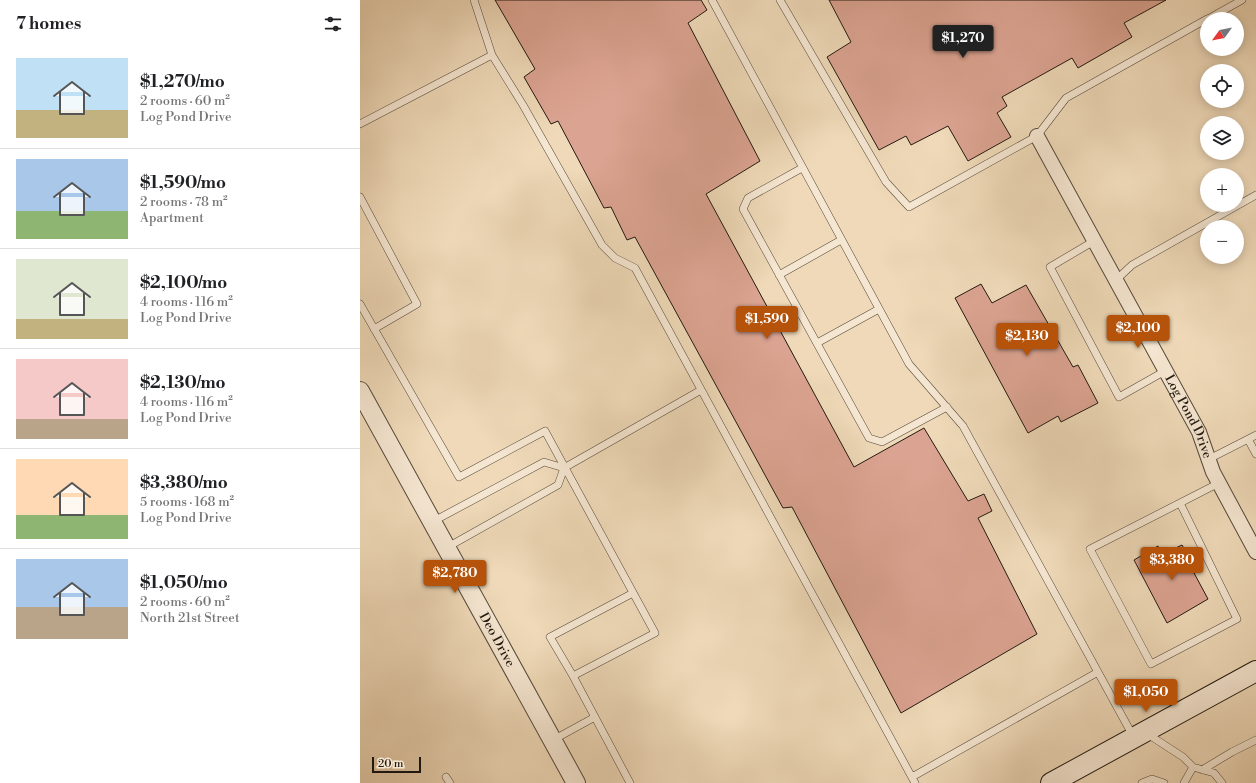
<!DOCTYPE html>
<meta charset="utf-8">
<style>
:root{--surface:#fff;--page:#f2f2f2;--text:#202124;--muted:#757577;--line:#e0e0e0;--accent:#b45309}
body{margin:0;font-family:"Libre Bodoni",serif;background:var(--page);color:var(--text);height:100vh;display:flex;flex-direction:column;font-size:15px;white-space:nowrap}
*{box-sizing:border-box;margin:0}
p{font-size:13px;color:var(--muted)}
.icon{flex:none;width:22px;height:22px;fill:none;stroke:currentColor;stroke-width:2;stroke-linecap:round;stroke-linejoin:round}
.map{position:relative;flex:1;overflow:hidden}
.sheet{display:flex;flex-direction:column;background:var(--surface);width:360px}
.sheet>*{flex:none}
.needle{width:26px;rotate:237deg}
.tools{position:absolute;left:840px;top:12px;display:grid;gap:8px}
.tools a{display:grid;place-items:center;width:44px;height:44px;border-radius:50%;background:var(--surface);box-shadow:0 2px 10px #0003;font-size:20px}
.scale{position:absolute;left:12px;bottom:10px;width:49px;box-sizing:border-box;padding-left:4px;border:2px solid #221910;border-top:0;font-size:11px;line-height:14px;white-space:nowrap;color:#221910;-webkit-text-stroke:3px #f5e6d1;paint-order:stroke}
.price{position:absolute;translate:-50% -34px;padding:0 9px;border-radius:4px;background:var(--accent);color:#fff;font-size:13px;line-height:26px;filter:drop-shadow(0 1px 2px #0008)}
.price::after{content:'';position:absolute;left:50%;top:24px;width:12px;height:9px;margin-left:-6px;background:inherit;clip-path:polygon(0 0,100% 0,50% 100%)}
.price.current{background:#222;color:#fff}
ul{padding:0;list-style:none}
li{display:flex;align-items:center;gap:12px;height:100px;padding:0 16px}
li+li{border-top:1px solid var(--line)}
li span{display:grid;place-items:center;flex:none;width:112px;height:80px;border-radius:0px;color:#555}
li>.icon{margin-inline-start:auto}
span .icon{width:48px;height:48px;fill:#fffc;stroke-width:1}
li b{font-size:17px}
h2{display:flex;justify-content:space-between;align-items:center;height:48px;padding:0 16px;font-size:17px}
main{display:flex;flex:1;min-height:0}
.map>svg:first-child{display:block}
</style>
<main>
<section class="sheet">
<h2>7 homes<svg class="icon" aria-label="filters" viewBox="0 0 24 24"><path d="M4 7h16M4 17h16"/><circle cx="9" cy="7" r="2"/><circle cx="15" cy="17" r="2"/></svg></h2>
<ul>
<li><span style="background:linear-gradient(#bfe0f5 65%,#c2b280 0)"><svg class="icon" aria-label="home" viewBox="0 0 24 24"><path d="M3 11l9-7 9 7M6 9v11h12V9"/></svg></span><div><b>$1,270/mo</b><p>2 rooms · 60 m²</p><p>Log Pond Drive</p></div></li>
<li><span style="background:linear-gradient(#a9c7e8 65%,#8fb573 0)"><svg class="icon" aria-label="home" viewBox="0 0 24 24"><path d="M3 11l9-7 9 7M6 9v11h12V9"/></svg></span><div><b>$1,590/mo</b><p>2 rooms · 78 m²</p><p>Apartment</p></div></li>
<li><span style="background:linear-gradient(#dfe7d0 75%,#c2b280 0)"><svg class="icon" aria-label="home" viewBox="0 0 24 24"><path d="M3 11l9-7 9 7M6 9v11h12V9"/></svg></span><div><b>$2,100/mo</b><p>4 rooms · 116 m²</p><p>Log Pond Drive</p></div></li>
<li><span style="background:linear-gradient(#f6c9c9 75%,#b9a48a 0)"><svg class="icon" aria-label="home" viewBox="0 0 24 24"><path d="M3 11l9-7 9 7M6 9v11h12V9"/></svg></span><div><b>$2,130/mo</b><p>4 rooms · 116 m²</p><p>Log Pond Drive</p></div></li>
<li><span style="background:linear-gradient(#ffd9b3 70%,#8fb573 0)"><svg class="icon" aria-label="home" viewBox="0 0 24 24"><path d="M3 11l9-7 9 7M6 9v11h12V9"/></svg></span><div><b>$3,380/mo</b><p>5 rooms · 168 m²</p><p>Log Pond Drive</p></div></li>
<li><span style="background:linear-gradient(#a9c7e8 60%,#b9a48a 0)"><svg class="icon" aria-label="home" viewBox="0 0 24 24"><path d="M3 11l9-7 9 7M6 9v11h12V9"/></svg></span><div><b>$1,050/mo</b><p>2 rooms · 60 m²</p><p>North 21st Street</p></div></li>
</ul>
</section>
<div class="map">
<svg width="896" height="783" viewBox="0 0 896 783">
<rect width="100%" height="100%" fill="#efd9b8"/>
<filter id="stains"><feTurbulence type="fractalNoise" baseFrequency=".005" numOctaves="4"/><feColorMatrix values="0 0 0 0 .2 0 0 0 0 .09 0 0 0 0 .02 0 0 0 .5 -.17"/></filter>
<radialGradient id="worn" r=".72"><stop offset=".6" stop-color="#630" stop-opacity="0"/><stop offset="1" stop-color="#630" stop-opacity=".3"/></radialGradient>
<path fill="#dba391" stroke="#221910" d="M135,0H341L347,10L328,23L400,161L346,194L494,467L564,428L608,501L624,494L632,511L618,518L677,634L541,713L432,507L423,508L275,237L267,240L251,207L244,208L198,121L191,124L164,77L175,69Z
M469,0H806L764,23L772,37L718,68L712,58L642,97L647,106L637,113L651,137L608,161L588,126L551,145L546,136L519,150L467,57L491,42Z
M621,284L632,303L666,285L713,367L718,365L738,403L701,422L698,416L668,433L595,298Z
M822,545L838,572L834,573L848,599L807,623L774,560L798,546L801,555Z"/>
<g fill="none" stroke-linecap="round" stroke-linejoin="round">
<defs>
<path id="service" d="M352,0L549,364L603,426L773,736
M420,0L526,182L549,207L677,136L706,98L847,19
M848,19L882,0
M132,55L163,105L242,245L255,258L275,268L555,783
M0,124L132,55L114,0
M442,168L388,198L383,209L509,438L522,442L587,407
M0,197L57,304L14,329
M734,241L690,267L759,397L805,371
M419,275L481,240
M756,280L772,265L896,195
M0,304L99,477L185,431L295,633L213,676L270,783
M457,343L519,309
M888,439L896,454
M849,459L896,435
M820,503L877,619L791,664L730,549L859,483
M72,522L184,462L204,468
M86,548L198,485L204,468L341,390
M213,676L190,637L273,593
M786,733L823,757L833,767L854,773L862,783
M193,740L235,717
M842,770L872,752L896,740
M86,777L90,783
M552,777L738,672
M782,783L792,779L804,783
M824,783L833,767"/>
<g id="minor">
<path id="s1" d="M677,136L839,432L853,472L896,552"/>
</g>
<g id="tertiary">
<path id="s2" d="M0,391L216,783"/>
</g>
<path id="secondary" d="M691,783L896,671"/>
</defs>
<use href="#service" stroke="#55493a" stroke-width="8"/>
<use href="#minor" stroke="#55493a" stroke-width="16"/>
<use href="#tertiary" stroke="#55493a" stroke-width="20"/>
<use href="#secondary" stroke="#221910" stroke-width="22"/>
<use href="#service" stroke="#f5e6d1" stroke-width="7"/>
<use href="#minor" stroke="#f5e6d1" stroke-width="14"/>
<use href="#tertiary" stroke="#f5e6d1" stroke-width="18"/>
<use href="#secondary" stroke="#f5e6d1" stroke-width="20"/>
</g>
<g text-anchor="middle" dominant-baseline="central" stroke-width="3.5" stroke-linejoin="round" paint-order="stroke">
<g font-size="13" fill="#221910" stroke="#f5e6d1">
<text stroke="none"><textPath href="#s1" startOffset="319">Log Pond Drive</textPath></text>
<text stroke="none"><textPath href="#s2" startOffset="284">Deo Drive</textPath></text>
</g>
</g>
<rect width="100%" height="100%" filter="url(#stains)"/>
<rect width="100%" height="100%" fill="url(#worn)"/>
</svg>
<div class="tools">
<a><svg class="needle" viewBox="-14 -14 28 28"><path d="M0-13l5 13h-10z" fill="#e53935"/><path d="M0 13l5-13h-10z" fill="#757577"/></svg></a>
<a><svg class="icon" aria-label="locate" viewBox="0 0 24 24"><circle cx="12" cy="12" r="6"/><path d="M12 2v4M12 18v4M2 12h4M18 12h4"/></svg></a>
<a><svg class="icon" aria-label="layers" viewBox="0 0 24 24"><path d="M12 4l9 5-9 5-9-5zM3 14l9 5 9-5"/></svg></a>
<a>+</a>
<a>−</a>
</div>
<div class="scale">20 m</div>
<b class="price current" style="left:603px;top:59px">$1,270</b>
<b class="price" style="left:407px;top:340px">$1,590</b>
<b class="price" style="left:778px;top:349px">$2,100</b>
<b class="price" style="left:667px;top:357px">$2,130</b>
<b class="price" style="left:812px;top:581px">$3,380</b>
<b class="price" style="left:95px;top:594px">$2,780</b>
<b class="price" style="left:786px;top:713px">$1,050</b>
</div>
</main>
